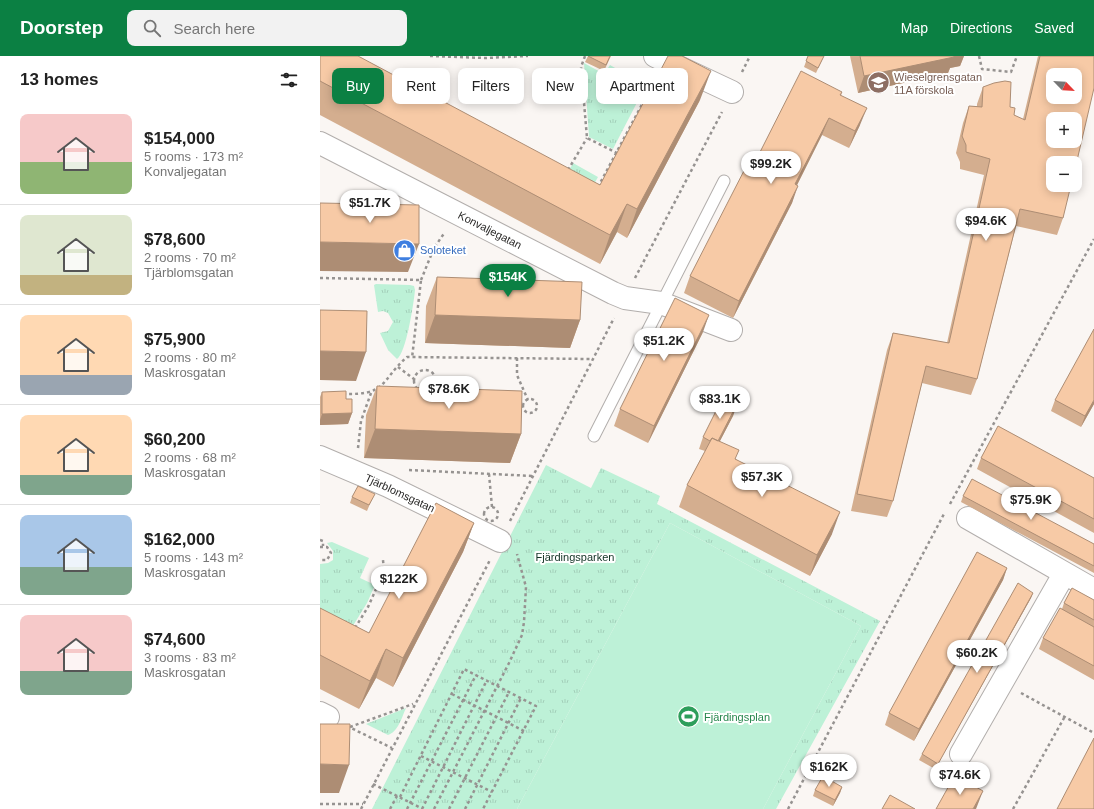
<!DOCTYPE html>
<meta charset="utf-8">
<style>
:root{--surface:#fff;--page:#f2f2f2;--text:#222;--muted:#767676;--line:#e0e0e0;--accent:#0b8043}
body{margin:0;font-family:Arial,sans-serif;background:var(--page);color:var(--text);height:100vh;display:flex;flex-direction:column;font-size:15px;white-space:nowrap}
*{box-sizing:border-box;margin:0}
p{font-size:13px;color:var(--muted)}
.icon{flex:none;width:22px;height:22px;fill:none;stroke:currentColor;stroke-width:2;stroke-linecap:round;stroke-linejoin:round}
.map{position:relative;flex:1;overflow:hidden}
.side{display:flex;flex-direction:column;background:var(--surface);width:320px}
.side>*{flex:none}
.top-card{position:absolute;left:12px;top:12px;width:380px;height:36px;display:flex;gap:8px}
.needle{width:26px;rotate:115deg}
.controls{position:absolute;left:726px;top:12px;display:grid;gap:8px}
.controls a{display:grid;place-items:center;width:36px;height:36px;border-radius:8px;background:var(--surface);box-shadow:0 2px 10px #0003;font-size:20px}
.price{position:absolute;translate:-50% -34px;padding:0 9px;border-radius:14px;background:#fff;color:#222;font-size:13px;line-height:26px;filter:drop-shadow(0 1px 2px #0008)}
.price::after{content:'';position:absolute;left:50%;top:24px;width:12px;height:9px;margin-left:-6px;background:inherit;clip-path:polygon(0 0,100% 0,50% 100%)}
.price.active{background:var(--accent);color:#fff}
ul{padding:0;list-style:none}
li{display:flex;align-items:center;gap:12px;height:100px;padding:0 20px}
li+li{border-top:1px solid var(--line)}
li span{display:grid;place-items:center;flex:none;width:112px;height:80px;border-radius:8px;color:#555}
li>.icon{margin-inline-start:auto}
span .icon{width:48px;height:48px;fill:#fffc;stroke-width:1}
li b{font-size:17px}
h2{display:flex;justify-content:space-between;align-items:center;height:48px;padding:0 20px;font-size:17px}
.pill{padding:0 14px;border-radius:8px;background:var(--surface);box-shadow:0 2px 10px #0003;font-size:14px;line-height:36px}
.pill.active{background:var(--accent);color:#fff}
header{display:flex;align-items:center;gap:24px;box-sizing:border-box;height:56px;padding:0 20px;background:var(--accent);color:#fff}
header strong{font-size:19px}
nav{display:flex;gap:22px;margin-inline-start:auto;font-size:14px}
.search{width:280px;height:36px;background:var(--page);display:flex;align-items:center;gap:10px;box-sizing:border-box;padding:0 14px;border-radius:8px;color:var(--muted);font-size:15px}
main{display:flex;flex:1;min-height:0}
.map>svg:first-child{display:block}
</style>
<header>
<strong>Doorstep</strong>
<div class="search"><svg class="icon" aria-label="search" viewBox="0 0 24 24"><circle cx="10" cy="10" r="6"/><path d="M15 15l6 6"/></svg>Search here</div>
<nav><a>Map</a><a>Directions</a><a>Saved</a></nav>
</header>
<main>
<section class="side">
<h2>13 homes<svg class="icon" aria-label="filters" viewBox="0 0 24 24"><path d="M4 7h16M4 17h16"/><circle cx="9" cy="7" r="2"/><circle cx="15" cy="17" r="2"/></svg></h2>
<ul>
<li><span style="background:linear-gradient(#f6c9c9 60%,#8fb573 0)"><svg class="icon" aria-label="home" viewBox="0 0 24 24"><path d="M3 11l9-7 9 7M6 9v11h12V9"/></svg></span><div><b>$154,000</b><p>5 rooms · 173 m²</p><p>Konvaljegatan</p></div></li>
<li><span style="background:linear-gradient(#dfe7d0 75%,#c2b280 0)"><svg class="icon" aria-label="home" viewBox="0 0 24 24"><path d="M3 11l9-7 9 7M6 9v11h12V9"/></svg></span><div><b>$78,600</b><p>2 rooms · 70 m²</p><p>Tjärblomsgatan</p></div></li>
<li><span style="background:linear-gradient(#ffd9b3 75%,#9aa5b1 0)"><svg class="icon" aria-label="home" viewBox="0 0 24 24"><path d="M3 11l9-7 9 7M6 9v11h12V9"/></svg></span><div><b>$75,900</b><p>2 rooms · 80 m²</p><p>Maskrosgatan</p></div></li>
<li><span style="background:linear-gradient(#ffd9b3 75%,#7fa58c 0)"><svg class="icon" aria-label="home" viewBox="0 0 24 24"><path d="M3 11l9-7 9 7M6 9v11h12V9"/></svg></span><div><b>$60,200</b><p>2 rooms · 68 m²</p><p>Maskrosgatan</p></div></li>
<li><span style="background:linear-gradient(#a9c7e8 65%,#7fa58c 0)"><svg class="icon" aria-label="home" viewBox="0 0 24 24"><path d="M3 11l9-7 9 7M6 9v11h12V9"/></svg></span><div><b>$162,000</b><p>5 rooms · 143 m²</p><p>Maskrosgatan</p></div></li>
<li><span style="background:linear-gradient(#f6c9c9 70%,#7fa58c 0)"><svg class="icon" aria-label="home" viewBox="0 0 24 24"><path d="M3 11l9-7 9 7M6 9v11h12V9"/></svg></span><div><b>$74,600</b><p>3 rooms · 83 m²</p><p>Maskrosgatan</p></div></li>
</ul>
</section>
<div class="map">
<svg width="774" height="753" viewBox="0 0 774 753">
<defs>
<pattern id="grass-tufts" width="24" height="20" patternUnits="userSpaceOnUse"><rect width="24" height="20" fill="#bdf1d7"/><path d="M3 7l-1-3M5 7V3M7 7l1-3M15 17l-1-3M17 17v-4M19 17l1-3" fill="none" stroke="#a3cfb9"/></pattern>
</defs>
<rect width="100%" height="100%" fill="#faf6f3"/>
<path fill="url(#grass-tufts)" d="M264,7L284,18L290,9L302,16V23L314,28L326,16L325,31L293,93L269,81Z
M253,107L278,121L273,130L243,127Z
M56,228L90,229L94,230L95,234C94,246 86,298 77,303L68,294L60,277L68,275L73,266L68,257L63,255L58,256L54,229Z
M226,409L271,432L281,412L340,440L337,448L560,565L456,753H443L541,570L350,467L197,753H52Z
M12,486L49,502L40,522L55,529L47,547L31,573L0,575V508L8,507L13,504V495L7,487Z
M86,652C82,661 78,676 68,679L46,668Z"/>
<path fill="#bdf1d7" d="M350,467L541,570L443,753H197Z"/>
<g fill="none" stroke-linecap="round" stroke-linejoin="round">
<defs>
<path id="lane" d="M274,380L404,125"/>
<path id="street" d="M335,0L412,36
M0,87L293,237L305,242L341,247L411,274
M0,401L68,430L180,485
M648,462L774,534
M0,657L8,661
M641,698L744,518"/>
</defs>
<use href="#lane" stroke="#b2aeac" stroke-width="13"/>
<use href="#street" stroke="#b2aeac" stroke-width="24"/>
<path stroke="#969391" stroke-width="2.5" stroke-dasharray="3 3" stroke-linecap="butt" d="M110,0L165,2L208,0
M265,0L261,11L267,82L297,97
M659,0L662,13L691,16L697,0
M422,16L430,0
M248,114L267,82
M278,131L335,24
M0,222L101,224L92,302
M315,222L402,56
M101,224L114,192L125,176
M197,302V319L208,344
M78,311L94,323
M94 325a11 11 0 1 1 22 0a11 11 0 1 1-22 0Z
M23,338C68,339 59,326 87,301L272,303
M203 350a7 7 0 1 1 14 0a7 7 0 1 1-14 0Z
M38,392L41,365L51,337
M89,414L213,420
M169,418L172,451
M630,448L774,183
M164 458a7 7 0 1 1 14 0a7 7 0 1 1-14 0Z
M190,465L294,262
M0,484L3,485V490
M0,491H7L11,497L7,504H0
M35,572L48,551L64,515L63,504
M701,637L774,677
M132,638L204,675
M27,670L72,692
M30,671L93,648
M101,700L172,736
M53,728L103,753
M80,741L144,613L216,650L163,753
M0,748H43
M41,753L170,504
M70,753L77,740
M87,753L156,619
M102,753L167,624
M114,753L189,607L202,579L204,566L206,531L197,498
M129,753L189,636
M145,753L201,642
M468,753L625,456
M693,753L744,662"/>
<use href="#lane" stroke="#fff" stroke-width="11"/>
<use href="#street" stroke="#fff" stroke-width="22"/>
</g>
<path fill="#d4ae8f" d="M0,0L280,129L380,44L307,182L297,176L280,208L0,59Z
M268,0H291L284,15L265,6Z
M488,0H504L496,17L484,11Z
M530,0H644L640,10L630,12L628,17L538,37Z
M718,0H774L743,162L737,179L696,170L657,323L651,339L602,327L573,445L567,461L531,455L567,294L573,277L627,287L664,119L640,113V106L636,97L643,67L649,50H657V48L663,31L690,51L694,59L703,63Z
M522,36L521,40L540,69L529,92L502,79L477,129L472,147L413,262L364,237L370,220L434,108Z
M117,221L260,264L250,292L105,287L106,250Z
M383,276L328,387L294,370L300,353Z
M57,330L201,378L190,407L44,402L46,359Z
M2,336L26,343L32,357L28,368L0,369V341Z
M735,344L774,348L761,371L731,355Z
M417,348L413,360L400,385L416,403L512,478L490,520L359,451L367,429L385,395L379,393L383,381Z
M661,402L774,422V477L657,413Z
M643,440L774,488V517L641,446Z
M32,441L52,443L47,455L30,447Z
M154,467L143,496L73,631L56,622L39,653L0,633V552L49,577Z
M687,512L683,524L594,685L565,669L569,657Z
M713,537L711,542L615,713L599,704L602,698Z
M774,544V624L719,593L723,582L742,553L744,547Z
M522,731L520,737L513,750L493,740L495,734Z"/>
<path fill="#ad8d74" d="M632,0H644L640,10L630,12L628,17L538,37L544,20Z
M391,15L380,44L307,182L317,153Z
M547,52L540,69L529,92L535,75Z
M509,62L502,79L469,145L475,128Z
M478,130L472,147L413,262L419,245Z
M307,148L297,176L280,208L290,179Z
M0,186L99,188L88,216L0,215Z
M115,259L260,264L250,292L105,287Z
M389,259L383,276L328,387L334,370Z
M0,295L46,296L36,325L0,324Z
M774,344V348L761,371L765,360Z
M417,348L413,360L392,400L397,388Z
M32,357L28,368L0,369V364L2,358Z
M55,373L201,378L190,407L44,402Z
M520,456L512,478L490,520L497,499Z
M154,467L143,496L73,631L83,602Z
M687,512L683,524L594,685L599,673Z
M713,537L711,542L615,713L618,708Z
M66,593L56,622L39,653L50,625Z
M0,708L29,709L19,737H0Z
M522,731L520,737L513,750L515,744Z
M663,735L656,753H653Z"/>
<path fill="#f7caa6" stroke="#ad8d74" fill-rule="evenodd" d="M0,0H38L280,129L348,0H362L391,15L317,153L307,148L290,179L0,25Z
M268,0H290L286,9Z
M488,0H504L498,12L486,5Z
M540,0H634V1L544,20Z
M720,0H774V32L755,113V107H733V129H751L743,162L700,153L657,323L606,310L573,445L537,438L573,277L629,287L670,103L646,96V89L642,80L649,50L662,51L663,31L674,27L685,25L691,26L690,51L695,52L694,59L705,64ZM733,19H755V41H733ZM733,63H755V85H733Z
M481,15L522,36L520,39L547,52L535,75L509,62L475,128L478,130L419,245L370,220L429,105L434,108Z
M0,147L99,149V188L0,186Z
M117,221L262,226L260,264L115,259Z
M355,242L389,259L334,370L300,353Z
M0,254L47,255L46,296L0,295Z
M774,273V344L765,360L735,344Z
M57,330L202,335L201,378L55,373Z
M26,335V343H32V357L2,358V336Z
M403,341L417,348L398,385L392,382L390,385L383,381Z
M678,370L774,422V463L661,402Z
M392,382L419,394L415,403L520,456L497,499L367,429Z
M652,423L774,488V510L643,440Z
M38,430L55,438L49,449L32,441Z
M116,447L154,467L83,602L66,593L50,625L0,599V552L49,577Z
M657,496L687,512L599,673L569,657Z
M698,527L713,537L618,708L602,698Z
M752,532L774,544V564L744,547Z
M740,552L774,571V610L723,582Z
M0,668H30L29,709L0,708Z
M774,682V753H737Z
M635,719L663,735L653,753H616Z
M503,720L522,731L515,744L495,734Z
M570,739L595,753H562Z"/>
<defs>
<symbol id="school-disc" viewBox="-11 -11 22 22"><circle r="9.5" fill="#8d6e63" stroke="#fff"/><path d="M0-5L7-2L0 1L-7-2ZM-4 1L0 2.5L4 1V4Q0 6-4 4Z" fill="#fff"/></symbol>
<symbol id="shop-disc" viewBox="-11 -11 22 22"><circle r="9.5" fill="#3f7fe0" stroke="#fff"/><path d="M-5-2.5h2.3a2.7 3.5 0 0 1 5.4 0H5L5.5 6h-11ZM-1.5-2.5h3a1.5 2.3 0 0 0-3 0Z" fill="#fff"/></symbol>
<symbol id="stadium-disc" viewBox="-11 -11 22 22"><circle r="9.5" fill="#2e9e5b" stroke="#fff"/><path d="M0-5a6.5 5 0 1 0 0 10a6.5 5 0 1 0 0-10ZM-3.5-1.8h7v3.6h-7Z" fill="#fff"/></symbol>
</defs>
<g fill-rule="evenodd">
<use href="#school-disc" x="546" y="14" width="25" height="25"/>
<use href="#shop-disc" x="72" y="182" width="25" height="25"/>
<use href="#stadium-disc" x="356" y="648" width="25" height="25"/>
</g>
<g text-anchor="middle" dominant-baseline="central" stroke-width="4" stroke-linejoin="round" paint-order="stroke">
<g font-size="11" fill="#785e54" stroke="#fff" text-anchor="start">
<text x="574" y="21">Wieselgrensgatan<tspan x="574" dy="13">11A förskola</tspan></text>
</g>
<g font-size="11" fill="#2a2928" stroke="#fff">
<text transform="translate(170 174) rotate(27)">Konvaljegatan</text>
<text transform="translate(80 437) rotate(25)">Tjärblomsgatan</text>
</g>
<g font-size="11" fill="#366cbe" stroke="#fff" text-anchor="start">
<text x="100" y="194">Soloteket</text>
</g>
<g font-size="11" fill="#113224" stroke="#fff">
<text x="255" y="501">Fjärdingsparken</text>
</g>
<g font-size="11" fill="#27864d" stroke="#fff" text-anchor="start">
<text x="384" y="661">Fjärdingsplan</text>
</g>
</g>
</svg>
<div class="controls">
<a><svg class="needle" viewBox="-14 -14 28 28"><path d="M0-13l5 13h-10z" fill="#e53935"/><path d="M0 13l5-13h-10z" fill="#767676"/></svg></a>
<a>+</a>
<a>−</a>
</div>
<b class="price" style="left:451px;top:129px">$99.2K</b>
<b class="price" style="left:50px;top:168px">$51.7K</b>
<b class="price" style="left:666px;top:186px">$94.6K</b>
<b class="price active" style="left:188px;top:242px">$154K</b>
<b class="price" style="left:344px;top:306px">$51.2K</b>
<b class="price" style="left:129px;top:354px">$78.6K</b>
<b class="price" style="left:400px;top:364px">$83.1K</b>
<b class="price" style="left:442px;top:442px">$57.3K</b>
<b class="price" style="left:711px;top:465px">$75.9K</b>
<b class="price" style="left:79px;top:544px">$122K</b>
<b class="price" style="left:657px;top:618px">$60.2K</b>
<b class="price" style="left:509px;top:732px">$162K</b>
<b class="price" style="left:640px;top:740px">$74.6K</b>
<div class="top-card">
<a class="pill active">Buy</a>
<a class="pill">Rent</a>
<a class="pill">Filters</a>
<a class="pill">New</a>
<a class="pill">Apartment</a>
</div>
</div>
</main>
